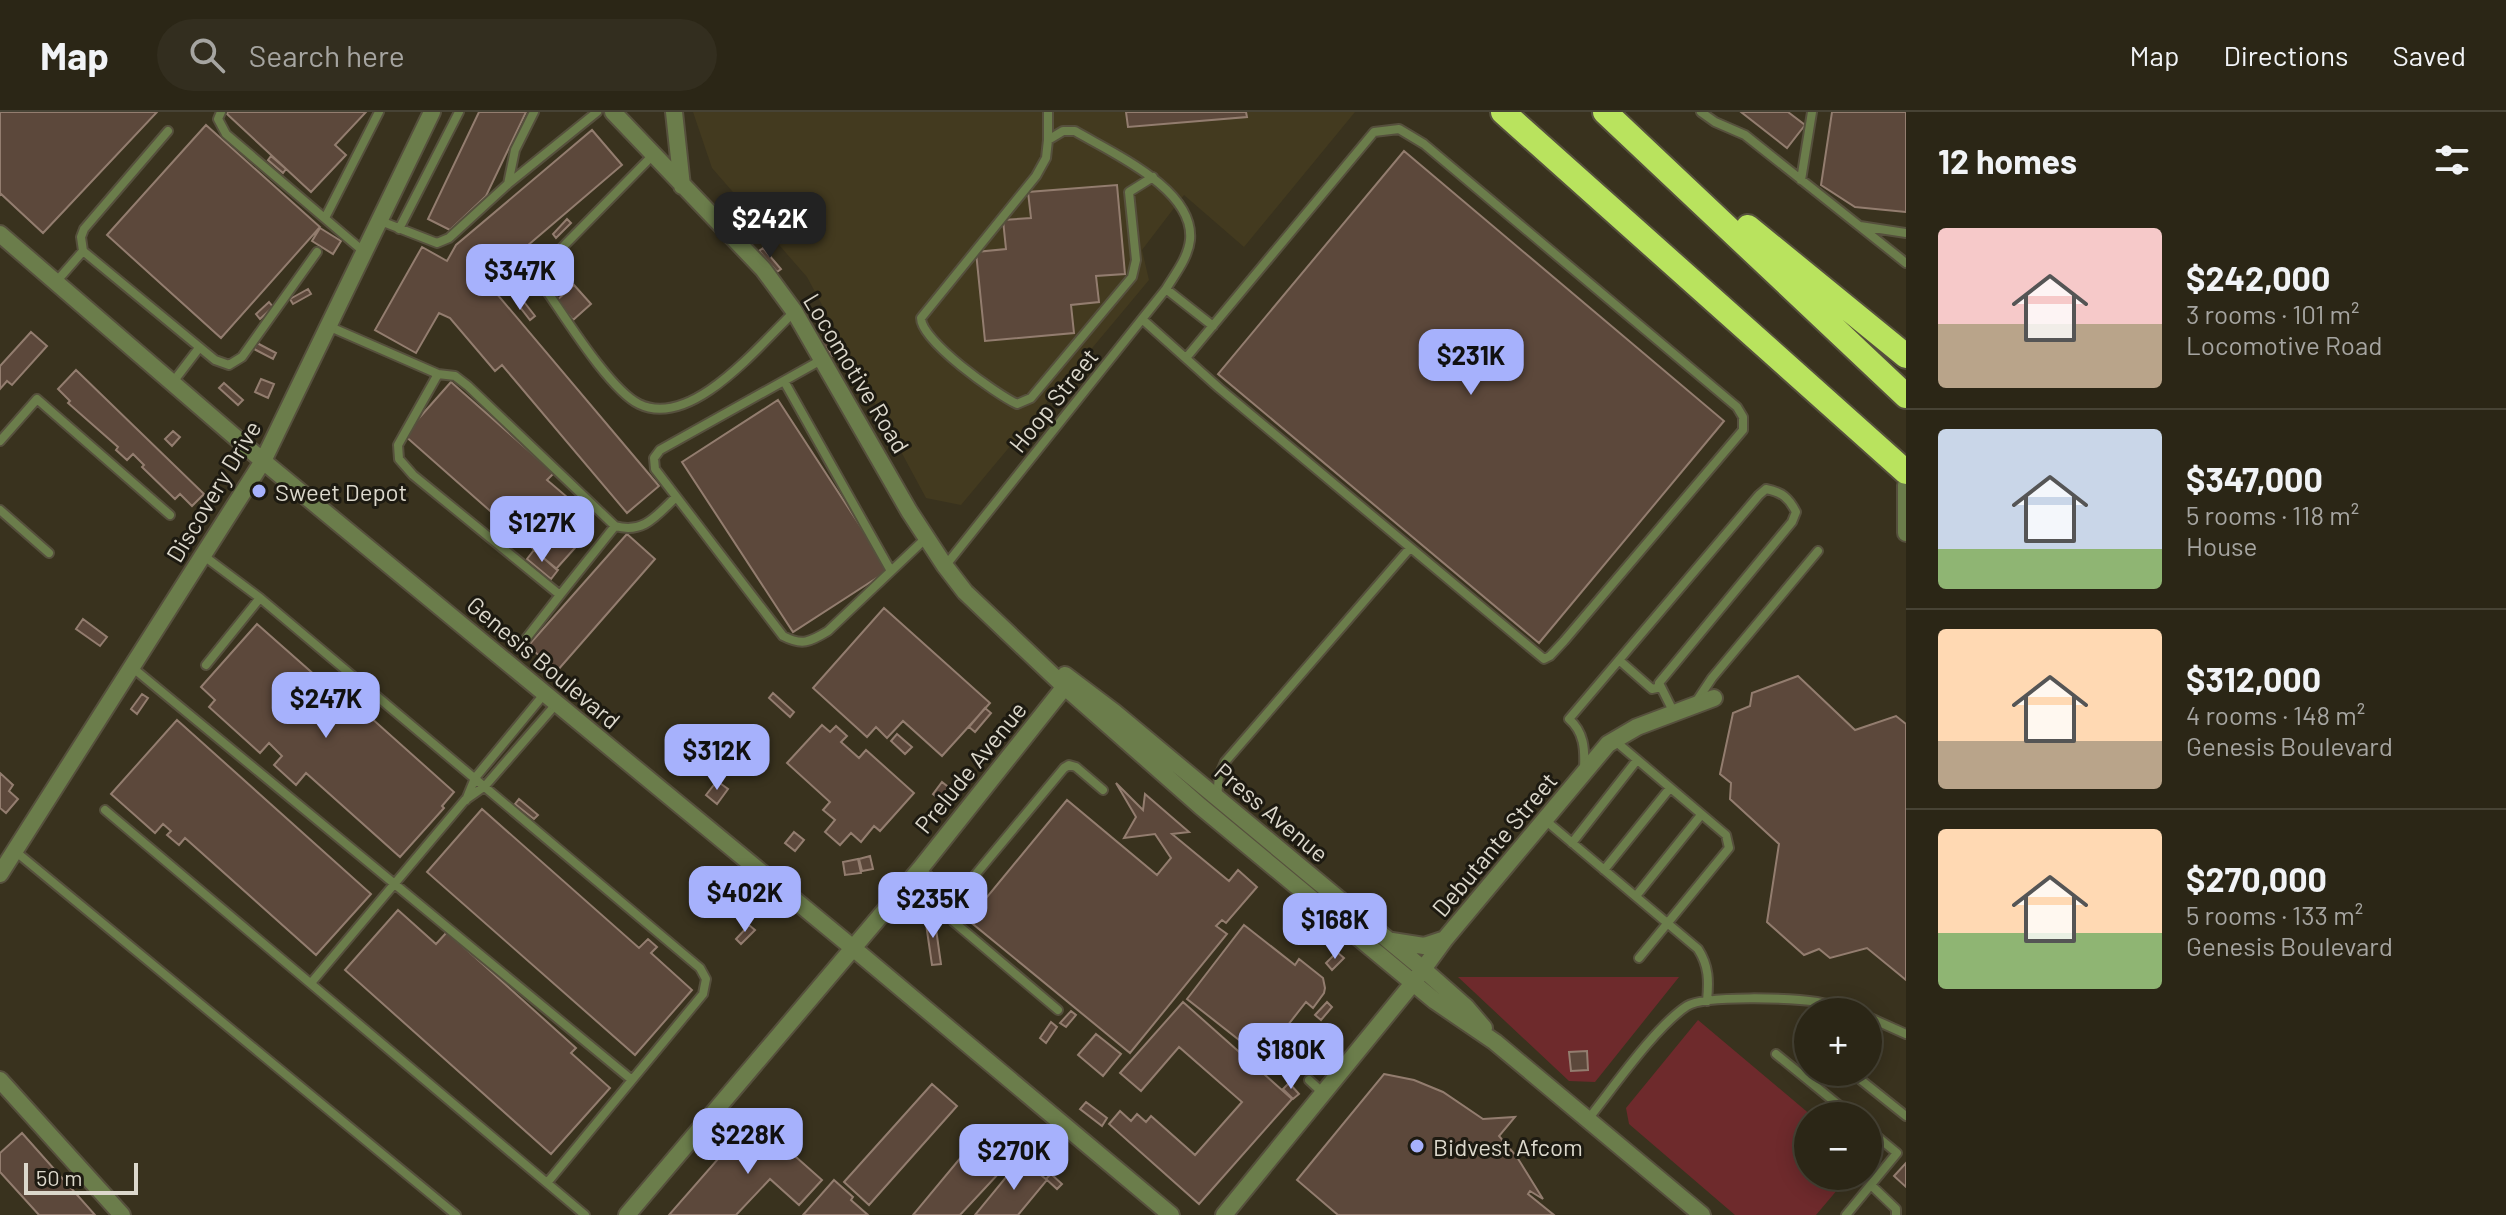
<!DOCTYPE html>
<meta charset="utf-8">
<style>
:root{--surface:#2b2616;--page:#332e1f;--text:#f1f3f6;--muted:#a6a5a1;--line:#474335;--accent:#a6b1fc}
body{margin:0;font-family:Barlow,sans-serif;background:var(--page);color:var(--text);height:100vh;display:flex;flex-direction:column;font-size:30px;white-space:nowrap}
*{box-sizing:border-box;margin:0}
p{font-size:26px;color:var(--muted)}
.icon{flex:none;width:44px;height:44px;fill:none;stroke:currentColor;stroke-width:2;stroke-linecap:round;stroke-linejoin:round}
.map{position:relative;flex:1;overflow:hidden}
.panel{display:flex;flex-direction:column;background:var(--surface);width:600px}
.panel>*{flex:none}
.tools{position:absolute;left:1794px;top:886px;display:grid;gap:16px}
.tools a{display:grid;place-items:center;width:88px;height:88px;border-radius:50%;background:var(--surface);box-shadow:0 4px 20px #0003,0 0 0 2px var(--line);font-size:40px}
.scale{position:absolute;left:24px;bottom:20px;width:114px;box-sizing:border-box;padding-left:8px;border:4px solid #dcd8cc;border-top:0;font-size:22px;line-height:28px;white-space:nowrap;color:#dcd8cc;-webkit-text-stroke:6px #1d1a11;paint-order:stroke}
.price{position:absolute;translate:-50% -68px;padding:0 18px;border-radius:16px;background:var(--accent);color:#111;font-size:26px;line-height:52px;filter:drop-shadow(0 2px 4px #0008)}
.price::after{content:'';position:absolute;left:50%;top:48px;width:24px;height:18px;margin-left:-12px;background:inherit;clip-path:polygon(0 0,100% 0,50% 100%)}
.price.selected{background:#222;color:#fff}
ul{padding:0;list-style:none}
li{display:flex;align-items:center;gap:24px;height:200px;padding:0 32px}
li+li{border-top:2px solid var(--line)}
li span{display:grid;place-items:center;flex:none;width:224px;height:160px;border-radius:8px;color:#555}
li>.icon{margin-inline-start:auto}
span .icon{width:96px;height:96px;fill:#fffc;stroke-width:1}
li b{font-size:34px}
h2{display:flex;justify-content:space-between;align-items:center;height:96px;padding:0 32px;font-size:34px}
header{display:flex;align-items:center;gap:48px;box-sizing:border-box;height:112px;padding:0 40px;background:var(--surface);border-bottom:2px solid var(--line)}
header strong{font-size:38px}
nav{display:flex;gap:44px;margin-inline-start:auto;font-size:28px}
.search{width:560px;height:72px;background:var(--page);display:flex;align-items:center;gap:20px;box-sizing:border-box;padding:0 28px;border-radius:44px;color:var(--muted);font-size:30px}
main{display:flex;flex:1;min-height:0}
.map>svg:first-child{display:block}
</style>
<header>
<strong>Map</strong>
<div class="search"><svg class="icon" aria-label="search" viewBox="0 0 24 24"><circle cx="10" cy="10" r="6"/><path d="M15 15l6 6"/></svg>Search here</div>
<nav><a>Map</a><a>Directions</a><a>Saved</a></nav>
</header>
<main>
<div class="map">
<svg width="1906" height="1103" viewBox="0 0 1906 1103">
<rect width="100%" height="100%" fill="#39321e"/>
<path fill="#433a1f" d="M693,0H1355L1244,135L1184,83L1142,138L1149,168L961,393L926,386L807,165L712,56Z"/>
<path fill="#6e2a2c" d="M1458,865H1679L1595,970L1569,969Z
M1698,908L1812,1004H1808V1064H1849L1816,1103H1735L1629,1012L1626,996Z"/>
<path fill="#5c483b" stroke="#937d6f" stroke-width="2" d="M0,0H157L43,121L1,82L0,83Z
M228,0H366L335,33L346,43L311,80L227,2Z
M479,0H526L486,84L450,118L428,107Z
M1126,0H1246L1247,5L1128,15Z
M1741,0H1788L1805,13L1787,36Z
M1832,0H1906V100L1855,95L1821,73Z
M206,13L320,115L221,226L107,123Z
M592,18L622,53L486,169L659,374L627,401L502,253L495,259L450,206L439,201L416,241L375,218L422,135L447,149L456,133Z
M1404,39L1724,309L1539,531L1218,262Z
M271,44L286,57L283,61L268,48Z
M1117,73L1125,162L1096,164L1099,190L1071,193L1074,221L985,229L976,140L1006,137L1003,108L1031,106L1028,80Z
M567,107L571,111L556,126L553,122Z
M320,116L341,129L333,142L312,129Z
M763,136L781,157L777,160L759,139Z
M561,155L567,161L554,175L547,168Z
M508,162L520,176L512,183L500,169Z
M574,173L591,192L573,208L556,189Z
M308,177L311,182L293,192L290,187Z
M521,186L535,204L530,208L516,190Z
M269,190L273,195L260,207L256,202Z
M31,220L47,234L12,273L7,269L0,277V254Z
M826,226L837,241L832,244L821,229Z
M257,231L276,241L273,247L254,237Z
M76,258L204,382L192,394L180,382L175,387L142,355L144,353L133,342L127,348L116,338L118,335L68,291L70,289L58,277Z
M261,267L274,272L268,286L255,280Z
M451,270L554,361L547,368L574,391L559,408L582,428L556,457L404,323Z
M224,271L243,288L238,293L219,276Z
M778,288L889,458L793,520L682,350Z
M173,319L180,325L172,334L165,327Z
M627,422L655,447L557,559L528,534Z
M534,438L558,458L551,467L527,447Z
M884,496L990,591L942,644L903,609L887,626L876,615L867,625L813,576Z
M83,507L107,525L100,534L76,517Z
M257,512L334,580L343,570L356,582L351,588L454,680L442,694L444,696L400,745L306,661L296,673L274,653L282,644L269,631L260,641L209,595L215,588L201,575Z
M1798,564L1855,618L1896,604L1906,612V868L1867,836L1830,846L1819,837L1804,843L1767,810L1779,732L1730,687L1731,671L1720,662L1733,601L1750,594L1752,581Z
M773,581L794,600L790,605L769,586Z
M142,582L148,586L137,602L131,597Z
M985,596L991,601L975,620L969,615Z
M177,608L371,782L316,843L185,726L179,733L167,723L171,719L163,712L155,721L111,682Z
M822,613L830,620L836,614L847,624L841,630L859,646L866,638L914,681L880,719L874,714L861,730L851,721L840,733L825,720L835,708L823,698L830,690L787,651Z
M897,622L912,635L905,642L891,629Z
M0,661L13,673L9,679L18,687L6,701L0,696Z
M717,669L728,677L717,692L706,683Z
M942,670L952,678L943,690L933,682Z
M1116,671L1143,698L1145,682L1189,720L1172,722L1229,769L1238,758L1257,775L1226,811L1222,808L1216,814L1227,822L1130,941L968,808L1067,688L1157,763L1171,746L1155,722L1124,726L1136,705Z
M519,687L538,703L534,707L515,692Z
M482,697L639,836L648,827L657,835L651,841L692,878L635,943L427,760Z
M794,720L804,728L795,739L785,731Z
M870,744L873,757L862,759L859,747Z
M858,747L861,761L845,763L843,750Z
M937,773L943,779L925,797L918,791Z
M398,798L436,832L447,820L576,936L571,941L610,976L551,1042L345,858Z
M934,803L941,852L932,853L925,805Z
M749,813L755,818L741,832L736,827Z
M1244,813L1295,853L1299,847L1323,866L1325,876L1324,881L1313,896L1306,890L1262,946L1187,887Z
M1337,840L1344,846L1332,858L1326,851Z
M1183,890L1292,987L1199,1092L1109,1012L1120,999L1131,1009L1137,1002L1146,1010L1151,1004L1195,1043L1242,990L1179,935L1141,979L1120,961Z
M1327,890L1332,895L1321,908L1315,903Z
M1071,899L1076,903L1066,915L1060,911Z
M1051,910L1057,915L1046,931L1040,926Z
M1096,922L1121,942L1103,964L1078,943Z
M1587,939L1588,958L1571,959L1569,940Z
M1384,962L1414,968L1443,980L1483,1007L1515,1005L1499,1024L1517,1045L1543,1087L1530,1079L1528,1082L1554,1103H1338L1297,1068Z
M1289,971L1299,982L1293,987L1283,977Z
M932,972L957,994L869,1093L844,1070Z
M1086,990L1107,1006L1102,1014L1080,997Z
M753,1007L822,1068L799,1093L770,1067L736,1103H669Z
M982,1020L1013,1046L960,1103H913Z
M22,1021L95,1103H39L0,1060V1041Z
M1021,1047L1047,1068L1018,1103H975Z
M1906,1051V1075L1894,1064Z
M1051,1062L1062,1072L1057,1077L1046,1067Z
M834,1068L853,1085L851,1088L868,1103H803Z"/>
<g fill="none" stroke-linecap="round" stroke-linejoin="round">
<defs>
<path id="service" d="M221,0L218,7L226,22L363,139
M1048,0V28
M1701,0L1715,10L1745,23L1906,151
M168,19L84,117L81,125L83,139L215,248L229,253L242,245L317,140
M653,43L548,150L541,163L546,178C565,205 610,278 639,292C692,318 760,232 794,200
M1801,68L1812,0
M508,72L597,0
M325,106L379,0
M378,108L437,131L449,126L508,72L515,38L534,0
M1860,114L1906,121
M399,117L459,0
M56,170L83,139
M1166,177L1213,214
M1142,207L1219,276L1544,547L1550,544L1564,529L1743,318V305L1737,295L1424,32L1399,17L1374,20L1186,246
M328,214L438,262
M823,247L660,338L654,346L655,357L783,524C802,534 810,530 828,519L926,426
M784,269L891,459
M173,270L199,236
M0,329L37,287L170,403
M0,398L49,441
M204,444L260,486L700,856L706,867L703,882L547,1071L585,1103
M946,453L1166,177C1175,162 1188,146 1190,128C1195,77 1112,41 1075,19H1063L1048,28L1046,46L1036,64L921,206C921,229 996,282 1017,292L1031,286L1132,165L1136,148L1129,80L1153,65
M560,483L615,414
M525,528L560,483L413,363L399,347L398,333L438,262L455,264L468,274L615,414C644,422 656,404 676,385
M1619,548L1652,577L1661,575
M206,553L260,486
M133,556L632,968
M1696,590L1712,566L1818,439
M1614,628L1726,723L1729,736L1639,846
M1584,656C1585,637 1584,620 1569,607L1759,383L1766,377C1782,380 1789,386 1796,400L1792,410L1659,571L1674,601
M1217,685L1219,664L1225,650L1410,436
M466,688L475,666L545,581
M105,698L547,1071
M1545,708L1698,837C1709,854 1709,869 1707,889
M1572,731L1637,648
M15,739L456,1103
M920,757L956,786L1064,656L1069,653L1076,655L1103,678
M1604,758L1670,676
M1636,784L1701,703
M956,786L949,799L954,810L1058,898
M311,871L465,688L485,674L557,591
M1868,905L1906,922
M1776,942L1852,1004
M1851,960L1906,1004
M1309,968L1323,981
M1589,1006C1613,976 1656,914 1687,894C1704,883 1794,886 1817,890C1829,892 1841,896 1853,900
M1871,1073L1896,1097V1103
M1846,1103L1897,1041L1868,1017"/>
<path id="minor" d="M613,0L763,157L794,199L909,399L945,454L965,480L1065,575L1200,694L1435,889L1495,930L1702,1103
M674,0L682,74
M0,122L263,349L853,836L1171,1103
M1065,563L1114,600L1423,857L1466,895L1484,916
M0,762L263,349L432,0
M1392,829L1424,834L1445,827
M0,968L122,1103
M627,1103L920,757L1070,568
M1224,1103L1413,871L1445,827L1608,632L1637,615L1714,586"/>
<path id="tertiary" d="M1906,373V421"/>
<path id="motorway" d="M1503,0L1906,360
M1605,0L1906,284
M1748,115L1906,244"/>
</defs>
<use href="#service" stroke="#56503d" stroke-width="12"/>
<use href="#minor" stroke="#56503d" stroke-width="20"/>
<use href="#tertiary" stroke="#56503d" stroke-width="20"/>
<use href="#motorway" stroke="#56503d" stroke-width="28"/>
<use href="#service" stroke="#6b7d4b" stroke-width="8"/>
<use href="#minor" stroke="#6b7d4b" stroke-width="16"/>
<use href="#tertiary" stroke="#6b7d4b" stroke-width="16"/>
<use href="#motorway" stroke="#b9e35e" stroke-width="24"/>
</g>
<g fill="#a6b1fc" stroke="#1d1a11" stroke-width="3">
<circle cx="259" cy="379" r="8"/>
<circle cx="1417" cy="1034" r="8"/>
</g>
<g text-anchor="middle" dominant-baseline="central" stroke-width="6" stroke-linejoin="round" paint-order="stroke">
<g font-size="24" fill="#dcd8cc" stroke="#1d1a11">
<text transform="translate(857 261) rotate(59)">Locomotive Road</text>
<text transform="translate(1053 288) rotate(-51)">Hoop Street</text>
<text transform="translate(213 379) rotate(-59)">Discovery Drive</text>
<text transform="translate(544 550) rotate(40)">Genesis Boulevard</text>
<text transform="translate(970 655) rotate(-51)">Prelude Avenue</text>
<text transform="translate(1272 700) rotate(40)">Press Avenue</text>
<text transform="translate(1494 732) rotate(-50)">Debutante Street</text>
</g>
<g font-size="24" fill="#dcd8cc" stroke="#1d1a11" text-anchor="start">
<text x="275" y="379">Sweet Depot</text>
<text x="1433" y="1034">Bidvest Afcom</text>
</g>
</g>
</svg>
<div class="tools">
<a>+</a>
<a>−</a>
</div>
<div class="scale">50 m</div>
<b class="price selected" style="left:770px;top:148px">$242K</b>
<b class="price" style="left:520px;top:200px">$347K</b>
<b class="price" style="left:1471px;top:285px">$231K</b>
<b class="price" style="left:542px;top:452px">$127K</b>
<b class="price" style="left:326px;top:628px">$247K</b>
<b class="price" style="left:717px;top:680px">$312K</b>
<b class="price" style="left:745px;top:822px">$402K</b>
<b class="price" style="left:933px;top:828px">$235K</b>
<b class="price" style="left:1335px;top:849px">$168K</b>
<b class="price" style="left:1291px;top:979px">$180K</b>
<b class="price" style="left:748px;top:1064px">$228K</b>
<b class="price" style="left:1014px;top:1080px">$270K</b>
</div>
<section class="panel">
<h2>12 homes<svg class="icon" aria-label="filters" viewBox="0 0 24 24"><path d="M4 7h16M4 17h16"/><circle cx="9" cy="7" r="2"/><circle cx="15" cy="17" r="2"/></svg></h2>
<ul>
<li><span style="background:linear-gradient(#f6c9c9 60%,#b9a48a 0)"><svg class="icon" aria-label="home" viewBox="0 0 24 24"><path d="M3 11l9-7 9 7M6 9v11h12V9"/></svg></span><div><b>$242,000</b><p>3 rooms · 101 m²</p><p>Locomotive Road</p></div></li>
<li><span style="background:linear-gradient(#c9d6e8 75%,#8fb573 0)"><svg class="icon" aria-label="home" viewBox="0 0 24 24"><path d="M3 11l9-7 9 7M6 9v11h12V9"/></svg></span><div><b>$347,000</b><p>5 rooms · 118 m²</p><p>House</p></div></li>
<li><span style="background:linear-gradient(#ffd9b3 70%,#b9a48a 0)"><svg class="icon" aria-label="home" viewBox="0 0 24 24"><path d="M3 11l9-7 9 7M6 9v11h12V9"/></svg></span><div><b>$312,000</b><p>4 rooms · 148 m²</p><p>Genesis Boulevard</p></div></li>
<li><span style="background:linear-gradient(#ffd9b3 65%,#8fb573 0)"><svg class="icon" aria-label="home" viewBox="0 0 24 24"><path d="M3 11l9-7 9 7M6 9v11h12V9"/></svg></span><div><b>$270,000</b><p>5 rooms · 133 m²</p><p>Genesis Boulevard</p></div></li>
</ul>
</section>
</main>
